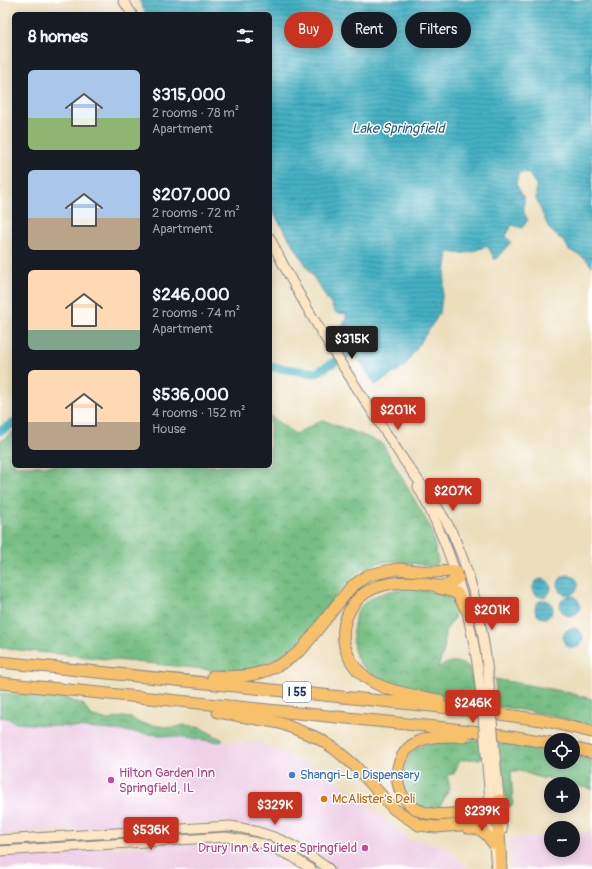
<!DOCTYPE html>
<meta charset="utf-8">
<style>
:root{--surface:#171b24;--page:#242831;--text:#f1f3f6;--muted:#9ea1a6;--accent:#c8321e}
body{margin:0;font-family:Pangolin,sans-serif;background:var(--page);color:var(--text);height:100vh;display:flex;flex-direction:column;font-size:15px;white-space:nowrap}
*{box-sizing:border-box;margin:0}
p{font-size:13px;color:var(--muted)}
.icon{flex:none;width:22px;height:22px;fill:none;stroke:currentColor;stroke-width:2;stroke-linecap:round;stroke-linejoin:round}
.map{position:relative;flex:1;overflow:hidden}
.panel{position:absolute;left:12px;top:12px;width:260px;height:456px;display:flex;flex-direction:column;background:var(--surface);border-radius:6px;box-shadow:0 2px 10px #0003}
.panel>*{flex:none}
.hud{position:absolute;left:284px;top:12px;width:248px;height:36px;display:flex;gap:8px}
.fabs{position:absolute;left:544px;top:733px;display:grid;gap:8px}
.fabs a{display:grid;place-items:center;width:36px;height:36px;border-radius:50%;background:var(--surface);box-shadow:0 2px 10px #0003;font-size:20px}
.price{position:absolute;translate:-50% -34px;padding:0 9px;border-radius:4px;background:var(--accent);color:#fff;font-size:13px;line-height:26px;filter:drop-shadow(0 1px 2px #0008)}
.price::after{content:'';position:absolute;left:50%;top:24px;width:12px;height:9px;margin-left:-6px;background:inherit;clip-path:polygon(0 0,100% 0,50% 100%)}
.price.selected{background:#222;color:#fff}
ul{padding:0;list-style:none}
li{display:flex;align-items:center;gap:12px;height:100px;padding:0 16px}
li span{display:grid;place-items:center;flex:none;width:112px;height:80px;border-radius:6px;color:#555}
li>.icon{margin-inline-start:auto}
span .icon{width:48px;height:48px;fill:#fffc;stroke-width:1}
li b{font-size:17px}
h2{display:flex;justify-content:space-between;align-items:center;height:48px;padding:0 16px;font-size:17px}
.chip{padding:0 14px;border-radius:18px;background:var(--surface);box-shadow:0 2px 10px #0003;font-size:14px;line-height:36px}
.chip.selected{background:var(--accent);color:#fff}
.map>svg:first-child{display:block}
</style>
<div class="map">
<svg width="592" height="869" viewBox="0 0 592 869">
<defs>
<pattern id="forest-crowns" width="20" height="18" patternUnits="userSpaceOnUse"><rect width="20" height="18" fill="#77be84"/><path d="M2 6a3 3 0 1 1 6 0M12 15a3 3 0 1 1 6 0" fill="none" stroke="#619b6f"/></pattern>
<pattern id="water-rules" width="6" height="5" patternUnits="userSpaceOnUse"><rect width="6" height="5" fill="#45b1c2"/><path d="M0 2.5h6" fill="none" stroke="#3990a1"/></pattern>
</defs>
<rect width="100%" height="100%" fill="#fff"/>
<filter id="ink" filterUnits="userSpaceOnUse"><feTurbulence type="fractalNoise" baseFrequency=".025" numOctaves="2"/><feDisplacementMap in="SourceGraphic" scale="8" xChannelSelector="R" yChannelSelector="G"/><feConvolveMatrix kernelMatrix="1 2 1 2 8 2 1 2 1" color-interpolation-filters="sRGB"/></filter>
<filter id="wash" filterUnits="userSpaceOnUse"><feTurbulence type="fractalNoise" baseFrequency=".012" numOctaves="4" result="noise"/><feDisplacementMap in="SourceGraphic" scale="16" xChannelSelector="R" yChannelSelector="G"/><feGaussianBlur stdDeviation="0.9" result="paint"/><feColorMatrix in="noise" values="0 0 0 0 0 0 0 0 0 0 0 0 0 0 0 0 0 1.4 0 .05"/><feComposite in="paint" operator="in"/></filter>
<g filter="url(#wash)">
<rect width="100%" height="100%" fill="#ecdebb"/>
<path fill="#efd0e7" d="M0,716L153,735L263,744L322,771L365,802L410,840L442,845L459,859L468,869H338L308,848L283,835L259,827L226,822L0,834Z
M592,831V869H511L508,839L551,835V850H573V833Z
M223,840L259,846L286,857L303,869H0V855Z"/>
<path fill="url(#forest-crowns)" stroke="#497671" d="M270,416L295,434L323,420L382,443L431,528L438,562L435,565L429,566C410,563 390,558 372,565C361,569 353,578 345,586C330,601 320,618 307,633C288,655 261,670 233,672L0,648V441L14,432V466H270Z
M398,590C415,591 445,588 457,603L454,619L445,631L444,650L438,668C452,660 454,660 469,667L475,686L476,700C440,695 401,694 371,673C368,670 363,668 361,665C351,651 352,635 355,618C359,601 381,591 398,590Z
M495,679L566,692L592,699V726L550,715L497,706Z
M0,693L61,697L83,704L92,717L110,720L121,717L132,718L139,723L173,728L184,725L201,728L223,740L221,742L113,730L16,723L8,718L0,717Z
M456,740L480,741L481,759L460,760L454,774L447,775L450,788L439,808C407,820 390,762 419,747C430,741 444,741 456,740Z
M499,743L551,751V762H573V756L592,761V791L589,788L573,786V784L551,778L544,779L520,771H511L513,803L510,807L507,806Z"/>
<path fill="url(#water-rules)" stroke="#307090" d="M139,0H592V267L585,258L569,250L565,243L549,229L536,199V185L528,173L519,172L516,184L524,198V213L528,220L522,228L512,225L506,236L511,242L495,260L487,245C473,253 463,255 448,252L440,313L404,367L375,385L339,329L344,323L347,314L336,313L270,208V14H146Z
M558 585a10 10 0 1 1 20 0a10 10 0 1 1-20 0Z
M533 588a9 9 0 1 1 18 0a9 9 0 1 1-18 0Z
M560 606a10 10 0 1 1 20 0a10 10 0 1 1-20 0Z
M535 609a9 9 0 1 1 18 0a9 9 0 1 1-18 0Z
M563 638a10 10 0 1 1 20 0a10 10 0 1 1-20 0Z"/>
<g fill="none" stroke-linecap="round" stroke-linejoin="round">
<path stroke="#45b1c2" stroke-width="9" d="M270,367L316,373L357,348
M0,431L14,423"/>
</g>
</g>
<g filter="url(#ink)">
<g fill="none" stroke-linecap="round" stroke-linejoin="round">
<defs>
<path id="secondary" d="M123,0L132,14
M270,238C306,314 354,383 399,453C418,482 441,507 455,539C476,587 486,643 490,695
M418,487C454,551 473,620 481,693
M486,754L496,869
M495,755L502,830
M0,840L230,826C271,832 297,845 329,869
M0,851L226,837L264,844L293,857L311,869"/>
<path id="highway" d="M439,588L457,593L468,612
M0,662L470,710L542,720L592,732
M213,676C248,679 275,673 302,649L351,587L368,575L397,569L431,572L456,571
M0,683L446,728L511,736L551,743
M439,700C407,694 363,690 348,655C342,642 342,627 348,614C360,585 393,580 421,583C429,584 440,588 448,585C451,583 455,580 458,578
M218,712L280,723L318,738L335,749L355,766L394,809L419,825L436,827L474,824L491,818L500,800
M463,736C448,736 430,735 417,742C388,757 392,802 423,812C441,818 471,811 490,810C501,819 500,854 501,869
M573,748L592,753
M468,828C481,827 486,833 493,843"/>
</defs>
<use href="#secondary" stroke="#84868c" stroke-width="11"/>
<use href="#highway" stroke="#84868c" stroke-width="13"/>
<use href="#secondary" stroke="#fce6c4" stroke-width="9"/>
<use href="#highway" stroke="#f7c06b" stroke-width="11"/>
<defs>
<path id="secondary-bridge" d="M481,693L486,754
M490,695L495,755"/>
</defs>
<use href="#secondary-bridge" stroke="#84868c" stroke-width="11" stroke-linecap="butt"/>
<use href="#secondary-bridge" stroke="#fce6c4" stroke-width="9"/>
</g>
</g>
<circle fill="#3f7fe0" stroke="#fff" stroke-width="1.5" cx="292" cy="775" r="4"/>
<g fill="#d1479c" stroke="#fff" stroke-width="1.5">
<circle cx="111" cy="780" r="4"/>
<circle cx="365" cy="848" r="4"/>
</g>
<circle fill="#e8710a" stroke="#fff" stroke-width="1.5" cx="324" cy="799" r="4"/>
<g text-anchor="middle" dominant-baseline="central" stroke-width="3" stroke-linejoin="round" paint-order="stroke">
<rect fill="#fff" stroke="#5f6d8e" stroke-width="1" x="283" y="682" width="28" height="20" rx="3"/>
<g font-size="12" font-weight="bold" fill="#1b2f5e">
<text x="297" y="692">I 55</text>
</g>
<g font-size="13" fill="#b23c85" stroke="#fff" text-anchor="start">
<text x="119" y="773">Hilton Garden Inn<tspan x="119" dy="15">Springfield, IL</tspan></text>
<text x="357" y="848" text-anchor="end">Drury Inn &amp; Suites Springfield</text>
</g>
<g font-size="13" fill="#366cbe" stroke="#fff" text-anchor="start">
<text x="300" y="775">Shangri-La Dispensary</text>
</g>
<g font-size="13" fill="#c56008" stroke="#fff" text-anchor="start">
<text x="332" y="799">McAlister's Deli</text>
</g>
<g font-size="14" font-style="italic" fill="#2a5c81" stroke="#fff">
<text x="398" y="128">Lake Springfield</text>
</g>
</g>
</svg>
<div class="fabs">
<a><svg class="icon" aria-label="locate" viewBox="0 0 24 24"><circle cx="12" cy="12" r="6"/><path d="M12 2v4M12 18v4M2 12h4M18 12h4"/></svg></a>
<a>+</a>
<a>−</a>
</div>
<b class="price selected" style="left:352px;top:360px">$315K</b>
<b class="price" style="left:398px;top:431px">$201K</b>
<b class="price" style="left:453px;top:512px">$207K</b>
<b class="price" style="left:492px;top:631px">$201K</b>
<b class="price" style="left:473px;top:724px">$246K</b>
<b class="price" style="left:275px;top:826px">$329K</b>
<b class="price" style="left:482px;top:832px">$239K</b>
<b class="price" style="left:151px;top:851px">$536K</b>
<div class="hud">
<a class="chip selected">Buy</a>
<a class="chip">Rent</a>
<a class="chip">Filters</a>
</div>
<section class="panel">
<h2>8 homes<svg class="icon" aria-label="filters" viewBox="0 0 24 24"><path d="M4 7h16M4 17h16"/><circle cx="9" cy="7" r="2"/><circle cx="15" cy="17" r="2"/></svg></h2>
<ul>
<li><span style="background:linear-gradient(#a9c7e8 60%,#8fb573 0)"><svg class="icon" aria-label="home" viewBox="0 0 24 24"><path d="M3 11l9-7 9 7M6 9v11h12V9"/></svg></span><div><b>$315,000</b><p>2 rooms · 78 m²</p><p>Apartment</p></div></li>
<li><span style="background:linear-gradient(#a9c7e8 60%,#b9a48a 0)"><svg class="icon" aria-label="home" viewBox="0 0 24 24"><path d="M3 11l9-7 9 7M6 9v11h12V9"/></svg></span><div><b>$207,000</b><p>2 rooms · 72 m²</p><p>Apartment</p></div></li>
<li><span style="background:linear-gradient(#ffd9b3 75%,#7fa58c 0)"><svg class="icon" aria-label="home" viewBox="0 0 24 24"><path d="M3 11l9-7 9 7M6 9v11h12V9"/></svg></span><div><b>$246,000</b><p>2 rooms · 74 m²</p><p>Apartment</p></div></li>
<li><span style="background:linear-gradient(#ffd9b3 65%,#b9a48a 0)"><svg class="icon" aria-label="home" viewBox="0 0 24 24"><path d="M3 11l9-7 9 7M6 9v11h12V9"/></svg></span><div><b>$536,000</b><p>4 rooms · 152 m²</p><p>House</p></div></li>
</ul>
</section>
</div>
